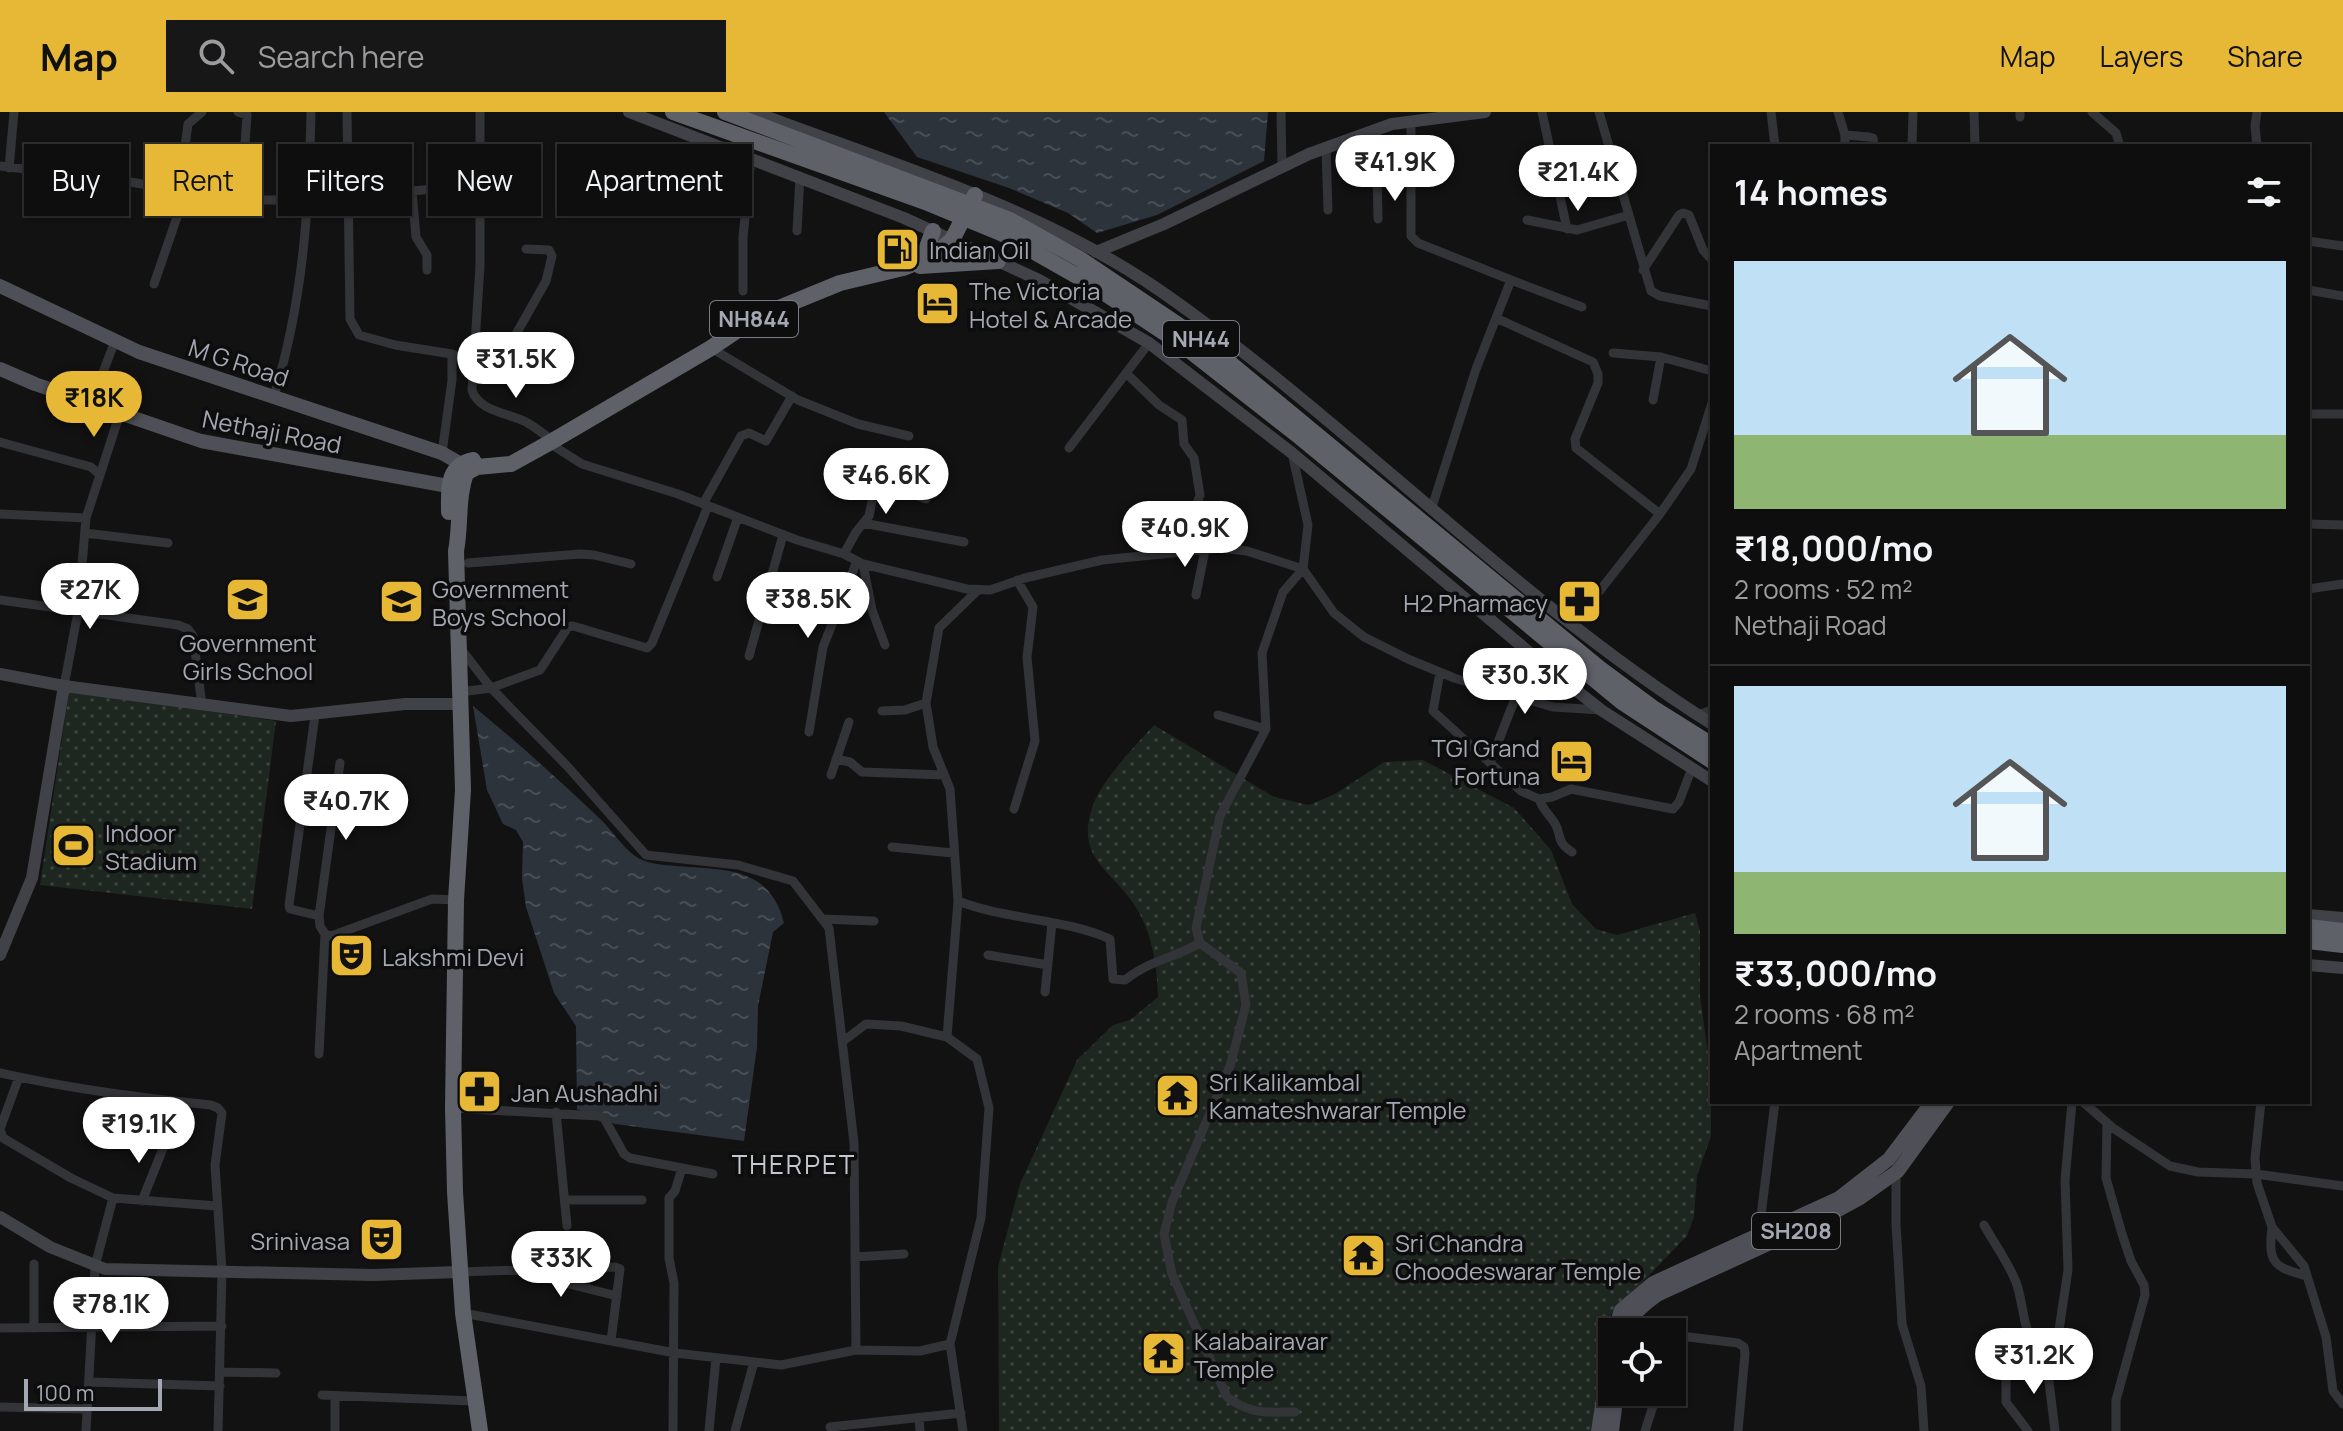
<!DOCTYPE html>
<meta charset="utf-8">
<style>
:root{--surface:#0e0e0e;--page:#171717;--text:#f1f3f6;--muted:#9b9c9e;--line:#2e2e2e;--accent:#e7b736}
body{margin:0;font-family:Manrope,sans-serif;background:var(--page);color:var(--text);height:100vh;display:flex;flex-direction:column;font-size:30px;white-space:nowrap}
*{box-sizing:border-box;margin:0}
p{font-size:26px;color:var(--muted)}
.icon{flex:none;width:44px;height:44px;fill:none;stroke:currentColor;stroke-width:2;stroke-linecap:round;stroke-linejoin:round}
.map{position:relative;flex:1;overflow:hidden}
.details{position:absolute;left:1710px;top:32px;width:600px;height:960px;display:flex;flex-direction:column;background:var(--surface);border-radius:0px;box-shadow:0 2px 6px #0004,0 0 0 2px var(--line)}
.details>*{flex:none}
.guide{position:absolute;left:24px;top:32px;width:760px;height:72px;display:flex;gap:16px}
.fabs{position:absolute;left:1598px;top:1206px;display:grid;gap:16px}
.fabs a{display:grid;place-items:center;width:88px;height:88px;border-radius:0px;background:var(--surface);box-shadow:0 2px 6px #0004,0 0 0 2px var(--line);font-size:40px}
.scale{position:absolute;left:24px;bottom:20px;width:138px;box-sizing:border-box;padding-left:8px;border:4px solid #a4a8b3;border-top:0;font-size:22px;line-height:28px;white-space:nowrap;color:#a4a8b3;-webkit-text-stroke:6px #0d0d0e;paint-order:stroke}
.price{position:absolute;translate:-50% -68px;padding:0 18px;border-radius:28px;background:#fff;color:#222;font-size:26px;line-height:52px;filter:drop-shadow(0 2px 4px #0008)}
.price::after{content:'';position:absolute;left:50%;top:48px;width:24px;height:18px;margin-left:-12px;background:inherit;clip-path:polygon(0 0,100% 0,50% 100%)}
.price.selected{background:var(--accent);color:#111}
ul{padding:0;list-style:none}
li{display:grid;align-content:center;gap:16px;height:424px;padding:0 24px}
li+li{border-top:2px solid var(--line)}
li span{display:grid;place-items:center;height:248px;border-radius:0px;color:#555}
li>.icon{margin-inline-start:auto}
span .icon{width:144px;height:144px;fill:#fffc;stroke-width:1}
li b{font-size:34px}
h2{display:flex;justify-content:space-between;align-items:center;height:96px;padding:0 24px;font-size:34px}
.chip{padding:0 28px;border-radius:0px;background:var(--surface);box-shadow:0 2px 6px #0004,0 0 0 2px var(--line);font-size:28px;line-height:72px}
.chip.selected{background:var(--accent);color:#111}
header{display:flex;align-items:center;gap:48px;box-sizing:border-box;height:112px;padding:0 40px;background:var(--accent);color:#111}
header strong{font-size:38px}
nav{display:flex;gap:44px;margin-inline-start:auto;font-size:28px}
.search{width:560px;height:72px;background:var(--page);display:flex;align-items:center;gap:20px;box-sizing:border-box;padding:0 28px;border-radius:0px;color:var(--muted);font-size:30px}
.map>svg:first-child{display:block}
</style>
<header>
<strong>Map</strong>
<div class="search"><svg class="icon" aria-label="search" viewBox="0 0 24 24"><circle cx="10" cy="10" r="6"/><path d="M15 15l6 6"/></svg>Search here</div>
<nav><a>Map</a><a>Layers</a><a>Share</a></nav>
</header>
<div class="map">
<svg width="2343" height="1319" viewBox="0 0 2343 1319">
<defs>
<pattern id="grass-dots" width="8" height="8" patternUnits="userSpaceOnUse" patternTransform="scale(2)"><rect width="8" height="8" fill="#1e2620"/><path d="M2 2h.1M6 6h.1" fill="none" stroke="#3c433e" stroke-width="1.8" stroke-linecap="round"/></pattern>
<pattern id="water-ripples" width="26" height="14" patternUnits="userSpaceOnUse" patternTransform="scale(2)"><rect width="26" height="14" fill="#2c333b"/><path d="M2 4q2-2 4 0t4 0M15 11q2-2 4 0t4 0" fill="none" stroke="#484e55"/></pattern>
</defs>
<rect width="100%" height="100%" fill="#121213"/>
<path fill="url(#grass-dots)" d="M69,579L276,609L252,797L40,773Z
M1154,613L1274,685L1309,693L1335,682L1384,650L1423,648L1514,696L1551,738L1572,792L1596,817L1617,823L1695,801L1700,819V884L1711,962V1024L1697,1064L1694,1105L1687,1124L1607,1207L1602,1257L1591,1319H999L998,1155L1020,1072L1077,948L1113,913L1130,908L1158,885C1157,854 1153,825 1137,797C1114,758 1072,747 1094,691C1103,667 1136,633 1154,613Z"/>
<path fill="url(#water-ripples)" d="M884,0H1268L1264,49L1157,103L1097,121L1068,101L1009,76L917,45Z
M473,594C516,629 557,666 597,704C610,715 621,734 635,744C646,752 663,753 676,754C724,758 770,754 784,811L773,820L758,894L757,935L744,1029L615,1012L577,997L576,914L554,881L526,795L522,766L523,730L516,718L503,712L487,678Z"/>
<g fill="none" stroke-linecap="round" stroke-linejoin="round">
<path stroke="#333438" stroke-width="9" d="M238,0L247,3L241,88
M347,0L350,207L359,223L395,233L452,242V268L442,341
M480,0V154L472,278C478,299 508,301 526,310C535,315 544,322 553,329
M1281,0L1282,54
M1542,0L1567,117
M1599,0L1651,179L1660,184L1712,194
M1771,0L1775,34
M1838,0L1845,23V34
M1974,0L1975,34
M2020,0V5
M2092,0L2116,21L2120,34
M1411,9V124L1418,131L1511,168L1476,257L1432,395
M1845,23L1869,25L1873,26L1874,34
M1912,34L1913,0
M2257,34L2255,14L2257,0
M1326,36L1328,98
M0,54L119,68L235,88H309L480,73
M9,56L14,0
M179,78L188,12L202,0
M412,79L416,125L427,143V158
M1378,107L1377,62L1411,56
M1527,108L1577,118L1629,103
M797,119L800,64
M2308,129L2343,134
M1643,158L1679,103L1683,101L1689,103L1703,138L1712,148
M1511,168L1582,195
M154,172L186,79
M2308,178L2343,184
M743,179V125L751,46
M1496,206L1593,250L1598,262V271L1575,327L1576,336L1660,402
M711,236L798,288L858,312L909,324
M1613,241L1661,245L1712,259
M452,242L475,252L511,231L546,169L552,144L549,138L526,137
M1126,261L1159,293L1182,308L1184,332L1194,346L1200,383L1193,402L1189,439
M100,268L115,229
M274,284C303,190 309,97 311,0
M1653,288L1661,245
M2308,302H2343
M0,330L91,355L100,363L86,406L78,500L64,574
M549,331L582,352L678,382L797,428L844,442L863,452L967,477L990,478L1025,466L1102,448L1221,436L1247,439L1303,457L1334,501L1364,525L1408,547L1454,566L1553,595L1601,598
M1069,336L1149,231
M1292,341L1308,413L1303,457L1283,480L1262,541L1266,617L1220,704L1196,816L1200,831L1241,861L1246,893L1230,954L1172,1090L1164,1122L1172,1162L1227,1285C1251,1303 1267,1300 1295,1300
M100,363L120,301
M876,369L926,387
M703,392L741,324L749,321L766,329L792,284
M0,402L86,406
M863,411L964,430
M2308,412L2343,413
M85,421L168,431
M844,442L856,420L869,404L876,369L879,365L906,350
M468,451L580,442L594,443L631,452
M863,452L872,498L885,533
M717,465L738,405
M2308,477L2343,472
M978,478L939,516L926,591L933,635L950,677L958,789C1007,808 1062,806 1110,827L1113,867L1125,868C1148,849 1174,846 1200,831
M1196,483L1205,438
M0,488L178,513L188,517L193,524L202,593
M1572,514L1660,402L1691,357L1712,291
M461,537L491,576L568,655L646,743L738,753L793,769L829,816L854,1031L856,1238L781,1253L675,1241L463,1201
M749,544L783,423
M1440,560L1433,599L1490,651
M460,580L491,576L540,558L568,515L573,514L647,536L652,531L708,394
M1516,584L1490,651L1521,679L1539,687C1543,698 1548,701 1554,710C1563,723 1554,728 1572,740
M882,599L905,598L926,591
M315,603L289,793L290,797L319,804L320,814L325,822L331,824L432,787L456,788
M1218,603L1266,617
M1698,603L1712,598
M809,620L823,535L857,449
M836,647L850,650L862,660L944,663
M831,663L849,610
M1539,687L1552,685L1571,677L1673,697L1679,690L1692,656
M1014,697L1035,629L1027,545L1033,495L1017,468
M892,735L953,741
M319,804L340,651
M822,807L874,809
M988,843L1048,853
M1045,880L1052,811
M947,925L958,789
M842,930L866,912L901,914L947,925L977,947L989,996L981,1106L950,1232L920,1239L856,1238
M319,942L325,822
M0,961C70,977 139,986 211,993L218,996L222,1001L215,1053L222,1159L218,1319
M19,965L0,1017L3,1026L71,1066L113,1086L217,1094
M2083,990L2113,1016L2170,1054L2198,1060L2256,1062L2343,1074
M2261,990L2255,1046L2257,1071L2272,1115L2304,1154L2326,1225L2333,1279L2343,1292
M453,996L599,1004L604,1006L624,1042L630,1046L713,1062
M556,1000L567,1114
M2107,1011L2106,1066L2122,1122L2131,1149L2144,1173L2145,1183L2116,1288V1319
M1896,1056V1112L1902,1212L1921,1274L1924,1319
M565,1088H642
M142,1089L166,1029
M1984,1113C1994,1131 2008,1150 2016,1170C2025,1194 2022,1231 2046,1245
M2272,1115C2268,1151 2273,1155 2307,1164
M1759,1120L1775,990
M855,1145L904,1142
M34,1152V1216
M459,1160L615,1155L620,1157L611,1229
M525,1161L617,1184
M0,1216L222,1214
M1672,1223L1738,1231L1744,1235L1745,1242L1738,1319
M950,1232L963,1319
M2006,1236V1290L2028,1319
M221,1260L276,1261
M90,1270L220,1274
M322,1283L473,1289
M0,1295L87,1297
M919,1306L920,1319
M830,1315L961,1301
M86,1319L95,1154L113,1086
M335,1319V1284
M673,1319L674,1171L669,1146V1086L675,1079L682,1056
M709,1319L716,1246
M735,1319L754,1250
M1645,1319L1653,1294L1654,1280
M2055,1319L2046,1245L2055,1231L2059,1218L2068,1158L2065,1068L2072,990"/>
<path stroke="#414248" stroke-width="12" d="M629,0L904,106L1039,168L1149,231L1292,341L1543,552L1601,598L1712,669
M754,0C889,51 1043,97 1162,180C1353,313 1514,487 1712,612
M1096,140L1164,112L1309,42L1392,12L1485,0
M0,562L64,574L291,604L405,592H461
M2308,803L2343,806
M0,843L32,766L64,574
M2308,853L2343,856
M0,1105L50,1135L105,1157L373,1163L459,1160"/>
<path stroke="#4f5057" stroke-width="14" d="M0,174L139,240L442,341L468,356
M0,257L35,272L201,329L459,376
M1614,1220L1621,1198L1653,1171L1839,1086L1889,1047L1932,990
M1625,1220C1632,1202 1642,1194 1657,1183L1816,1110L1860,1086L1898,1059L1948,990
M1598,1319L1612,1231
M1612,1319L1617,1280"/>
<path stroke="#5f6169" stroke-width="16" d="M673,0L928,91L1001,121L1091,172L1180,231L1300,325L1622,590L1712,649
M725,0L1010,108L1080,147L1208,233L1599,556L1653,596L1712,633
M922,149L933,119
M920,154L998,149
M449,400C449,377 446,354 473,348
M2308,815L2343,819
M2308,829L2343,833
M480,1319L463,1201L455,1080L453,996L456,788L463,678L456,439C461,413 457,386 466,361L477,355L511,352L549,331L711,236L757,205L840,171L903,156L932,144L952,128L975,83"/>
</g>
<defs>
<symbol id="fuel-square" viewBox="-11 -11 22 22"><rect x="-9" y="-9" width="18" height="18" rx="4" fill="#e7b736" stroke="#0d0d0e"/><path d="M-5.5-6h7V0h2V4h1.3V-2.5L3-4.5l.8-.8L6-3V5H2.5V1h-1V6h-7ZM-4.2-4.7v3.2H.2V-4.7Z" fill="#111"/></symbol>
<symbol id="hotel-square" viewBox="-11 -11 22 22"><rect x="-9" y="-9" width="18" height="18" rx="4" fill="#e7b736" stroke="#0d0d0e"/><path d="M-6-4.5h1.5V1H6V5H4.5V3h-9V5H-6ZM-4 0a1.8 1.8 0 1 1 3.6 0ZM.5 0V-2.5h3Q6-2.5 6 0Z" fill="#111"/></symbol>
<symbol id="school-square" viewBox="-11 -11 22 22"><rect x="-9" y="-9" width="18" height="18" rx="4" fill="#e7b736" stroke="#0d0d0e"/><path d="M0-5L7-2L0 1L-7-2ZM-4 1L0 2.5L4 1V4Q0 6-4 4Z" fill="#111"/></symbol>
<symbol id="pharmacy-square" viewBox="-11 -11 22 22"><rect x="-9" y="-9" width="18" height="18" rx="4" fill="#e7b736" stroke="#0d0d0e"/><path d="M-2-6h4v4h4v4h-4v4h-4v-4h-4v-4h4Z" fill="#111"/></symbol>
<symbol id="stadium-square" viewBox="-11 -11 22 22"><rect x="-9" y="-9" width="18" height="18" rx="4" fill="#e7b736" stroke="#0d0d0e"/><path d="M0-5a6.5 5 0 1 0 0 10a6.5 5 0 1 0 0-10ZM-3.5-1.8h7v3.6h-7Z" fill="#111"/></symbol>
<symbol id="theatre-square" viewBox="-11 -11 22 22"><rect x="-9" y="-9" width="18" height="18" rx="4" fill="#e7b736" stroke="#0d0d0e"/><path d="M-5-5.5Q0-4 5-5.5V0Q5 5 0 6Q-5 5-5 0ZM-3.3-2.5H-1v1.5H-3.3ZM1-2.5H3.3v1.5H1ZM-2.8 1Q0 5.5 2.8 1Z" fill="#111"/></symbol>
<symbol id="temple-square" viewBox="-11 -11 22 22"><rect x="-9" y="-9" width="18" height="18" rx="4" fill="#e7b736" stroke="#0d0d0e"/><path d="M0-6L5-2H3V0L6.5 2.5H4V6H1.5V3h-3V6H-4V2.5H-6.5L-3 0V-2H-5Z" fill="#111"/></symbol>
</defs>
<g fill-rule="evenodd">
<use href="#fuel-square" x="872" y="112" width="51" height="51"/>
<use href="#hotel-square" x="912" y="166" width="51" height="51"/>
<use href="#school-square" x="222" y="462" width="51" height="51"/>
<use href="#school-square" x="376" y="464" width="51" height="51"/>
<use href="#pharmacy-square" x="1554" y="464" width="51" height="51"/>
<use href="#hotel-square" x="1546" y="624" width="51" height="51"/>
<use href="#stadium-square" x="48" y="708" width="51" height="51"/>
<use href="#theatre-square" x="326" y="818" width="51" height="51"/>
<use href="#pharmacy-square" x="454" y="954" width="51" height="51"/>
<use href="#temple-square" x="1152" y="958" width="51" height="51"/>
<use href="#theatre-square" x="356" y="1102" width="51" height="51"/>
<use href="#temple-square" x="1338" y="1118" width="51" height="51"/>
<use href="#temple-square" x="1138" y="1216" width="51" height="51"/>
</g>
<g text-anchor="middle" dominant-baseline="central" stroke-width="7" stroke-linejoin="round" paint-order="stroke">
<g fill="#0d0d0e" stroke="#777a82" stroke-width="2">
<rect x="710" y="189" width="88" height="36" rx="6"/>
<rect x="1163" y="209" width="76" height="36" rx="6"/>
<rect x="1752" y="1101" width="88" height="36" rx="6"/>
</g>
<g font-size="22" font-weight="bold" fill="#a4a8b3">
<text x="754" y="207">NH844</text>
<text x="1201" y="227">NH44</text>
<text x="1796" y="1119">SH208</text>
</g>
<g font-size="24" fill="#a4a8b3" stroke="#0d0d0e" text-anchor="start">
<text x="929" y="137">Indian Oil</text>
<text x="969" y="178">The Victoria<tspan x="969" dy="28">Hotel &amp; Arcade</tspan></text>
<text x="432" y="476">Government<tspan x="432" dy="28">Boys School</tspan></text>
<text x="1548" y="490" text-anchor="end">H2 Pharmacy</text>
<text x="248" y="530" text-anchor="middle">Government<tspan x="248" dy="28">Girls School</tspan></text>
<text x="1540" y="635" text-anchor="end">TGI Grand<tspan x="1540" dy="28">Fortuna</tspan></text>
<text x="105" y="720">Indoor<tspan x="105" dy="28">Stadium</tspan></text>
<text x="382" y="844">Lakshmi Devi</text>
<text x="1209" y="969">Sri Kalikambal<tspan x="1209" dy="28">Kamateshwarar Temple</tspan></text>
<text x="511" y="980">Jan Aushadhi</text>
<text x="350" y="1128" text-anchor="end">Srinivasa</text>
<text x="1395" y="1130">Sri Chandra<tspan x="1395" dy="28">Choodeswarar Temple</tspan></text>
<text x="1194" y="1228">Kalabairavar<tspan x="1194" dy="28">Temple</tspan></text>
</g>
<g font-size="24" fill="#a4a8b3" stroke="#0d0d0e">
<text transform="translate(239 250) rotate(18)">M G Road</text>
<text transform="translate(272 319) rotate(11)">Nethaji Road</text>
</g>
<g font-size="26" letter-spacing="2" fill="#c5c7cf" stroke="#0d0d0e">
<text x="794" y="1052">THERPET</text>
</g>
</g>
</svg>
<div class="fabs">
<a><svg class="icon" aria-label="locate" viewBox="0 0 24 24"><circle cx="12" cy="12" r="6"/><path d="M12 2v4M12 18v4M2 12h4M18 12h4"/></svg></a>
</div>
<div class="scale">100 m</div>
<b class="price" style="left:1395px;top:91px">₹41.9K</b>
<b class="price" style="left:1578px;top:101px">₹21.4K</b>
<b class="price" style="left:516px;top:288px">₹31.5K</b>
<b class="price selected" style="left:94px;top:327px">₹18K</b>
<b class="price" style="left:886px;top:404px">₹46.6K</b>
<b class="price" style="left:1185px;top:457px">₹40.9K</b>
<b class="price" style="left:90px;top:519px">₹27K</b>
<b class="price" style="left:808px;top:528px">₹38.5K</b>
<b class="price" style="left:1525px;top:604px">₹30.3K</b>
<b class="price" style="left:346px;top:730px">₹40.7K</b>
<b class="price" style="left:139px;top:1053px">₹19.1K</b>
<b class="price" style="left:561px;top:1187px">₹33K</b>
<b class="price" style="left:111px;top:1233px">₹78.1K</b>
<b class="price" style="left:2034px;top:1284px">₹31.2K</b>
<div class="guide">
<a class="chip">Buy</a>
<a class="chip selected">Rent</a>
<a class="chip">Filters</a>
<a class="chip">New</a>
<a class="chip">Apartment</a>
</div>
<section class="details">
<h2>14 homes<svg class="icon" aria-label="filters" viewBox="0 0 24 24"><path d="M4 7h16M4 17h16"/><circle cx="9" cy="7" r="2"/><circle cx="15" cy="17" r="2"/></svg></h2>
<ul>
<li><span style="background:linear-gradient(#bfe0f5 70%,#8fb573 0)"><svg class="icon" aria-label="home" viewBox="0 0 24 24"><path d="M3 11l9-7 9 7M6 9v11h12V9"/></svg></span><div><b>₹18,000/mo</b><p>2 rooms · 52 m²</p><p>Nethaji Road</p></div></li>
<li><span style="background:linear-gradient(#bfe0f5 75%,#8fb573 0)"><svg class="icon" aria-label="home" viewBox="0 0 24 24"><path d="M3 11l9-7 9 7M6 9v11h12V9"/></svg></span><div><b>₹33,000/mo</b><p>2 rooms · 68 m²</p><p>Apartment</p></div></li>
</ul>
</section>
</div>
